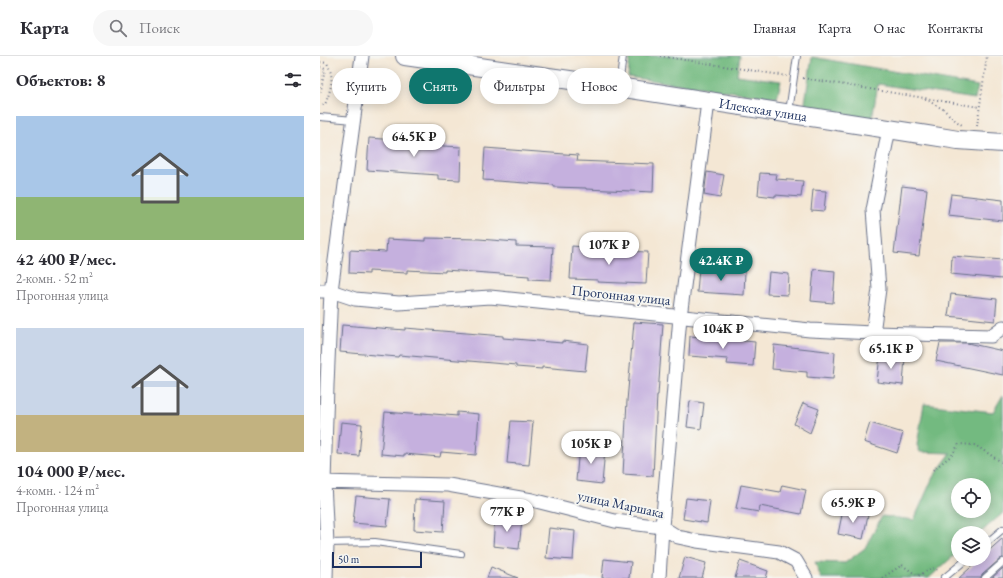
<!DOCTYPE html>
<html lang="ru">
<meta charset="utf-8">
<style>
:root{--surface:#fff;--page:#f7f7f7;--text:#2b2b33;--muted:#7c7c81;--line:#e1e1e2;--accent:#0f766e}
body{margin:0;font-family:"EB Garamond",serif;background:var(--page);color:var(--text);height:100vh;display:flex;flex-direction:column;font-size:15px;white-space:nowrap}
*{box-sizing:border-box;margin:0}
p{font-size:13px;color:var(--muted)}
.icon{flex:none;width:22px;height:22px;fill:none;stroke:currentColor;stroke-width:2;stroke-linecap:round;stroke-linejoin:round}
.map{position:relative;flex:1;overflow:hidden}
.drawer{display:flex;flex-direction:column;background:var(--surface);width:320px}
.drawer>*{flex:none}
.hud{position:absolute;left:12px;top:12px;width:380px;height:36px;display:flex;gap:8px}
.buttons{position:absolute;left:631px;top:422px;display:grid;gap:8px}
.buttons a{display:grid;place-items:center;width:40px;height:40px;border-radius:50%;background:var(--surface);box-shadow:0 2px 10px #0003;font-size:20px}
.scale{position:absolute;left:12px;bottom:10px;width:90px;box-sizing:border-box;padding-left:4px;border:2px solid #1b2f5e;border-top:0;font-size:11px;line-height:14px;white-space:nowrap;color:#1b2f5e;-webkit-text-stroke:3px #f6f6f2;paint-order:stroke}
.price{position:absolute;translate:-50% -34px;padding:0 9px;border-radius:14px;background:#fff;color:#222;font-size:13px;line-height:26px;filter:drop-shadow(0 1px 2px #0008)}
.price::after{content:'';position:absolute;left:50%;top:24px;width:12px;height:9px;margin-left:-6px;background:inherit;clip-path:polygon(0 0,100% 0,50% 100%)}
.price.selected{background:var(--accent);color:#fff}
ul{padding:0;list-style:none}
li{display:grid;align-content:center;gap:8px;height:212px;padding:0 16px}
li span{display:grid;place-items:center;height:124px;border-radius:0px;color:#555}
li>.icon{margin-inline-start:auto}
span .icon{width:72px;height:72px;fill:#fffc;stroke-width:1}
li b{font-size:17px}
h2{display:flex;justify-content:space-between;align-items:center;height:48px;padding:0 16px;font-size:17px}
.chip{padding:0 14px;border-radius:18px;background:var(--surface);box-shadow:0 2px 10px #0003;font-size:14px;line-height:36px}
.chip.selected{background:var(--accent);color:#fff}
header{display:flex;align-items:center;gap:24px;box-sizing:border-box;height:56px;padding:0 20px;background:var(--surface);border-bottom:1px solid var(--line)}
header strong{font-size:19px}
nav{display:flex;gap:22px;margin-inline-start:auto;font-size:14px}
.search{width:280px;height:36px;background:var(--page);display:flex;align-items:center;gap:10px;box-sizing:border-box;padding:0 14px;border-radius:22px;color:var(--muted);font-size:15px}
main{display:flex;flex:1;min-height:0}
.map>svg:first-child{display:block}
</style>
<header>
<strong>Карта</strong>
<div class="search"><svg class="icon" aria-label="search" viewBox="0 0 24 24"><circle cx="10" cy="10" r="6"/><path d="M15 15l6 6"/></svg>Поиск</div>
<nav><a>Главная</a><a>Карта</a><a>О нас</a><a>Контакты</a></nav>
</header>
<main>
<section class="drawer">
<h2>Объектов: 8<svg class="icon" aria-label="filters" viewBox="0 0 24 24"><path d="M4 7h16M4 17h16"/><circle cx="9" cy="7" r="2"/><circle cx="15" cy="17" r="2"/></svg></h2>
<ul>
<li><span style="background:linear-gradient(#a9c7e8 65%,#8fb573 0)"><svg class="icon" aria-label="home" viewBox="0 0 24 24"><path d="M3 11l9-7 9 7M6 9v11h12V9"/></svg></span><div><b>42 400 ₽/мес.</b><p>2-комн. · 52 m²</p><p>Прогонная улица</p></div></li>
<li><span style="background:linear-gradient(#c9d6e8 70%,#c2b280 0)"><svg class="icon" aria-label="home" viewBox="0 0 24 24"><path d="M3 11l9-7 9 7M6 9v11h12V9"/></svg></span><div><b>104 000 ₽/мес.</b><p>4-комн. · 124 m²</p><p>Прогонная улица</p></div></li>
</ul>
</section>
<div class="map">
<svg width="683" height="522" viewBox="0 0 683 522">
<rect width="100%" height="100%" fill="#f6f6f2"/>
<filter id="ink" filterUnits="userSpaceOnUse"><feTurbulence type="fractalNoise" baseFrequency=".025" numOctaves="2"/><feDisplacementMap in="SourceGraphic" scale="8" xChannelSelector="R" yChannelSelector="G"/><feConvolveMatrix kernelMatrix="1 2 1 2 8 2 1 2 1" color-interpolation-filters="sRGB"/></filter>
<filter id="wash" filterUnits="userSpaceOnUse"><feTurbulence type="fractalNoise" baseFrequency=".012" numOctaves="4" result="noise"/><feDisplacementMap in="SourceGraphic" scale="16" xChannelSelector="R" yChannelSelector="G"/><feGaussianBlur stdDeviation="0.9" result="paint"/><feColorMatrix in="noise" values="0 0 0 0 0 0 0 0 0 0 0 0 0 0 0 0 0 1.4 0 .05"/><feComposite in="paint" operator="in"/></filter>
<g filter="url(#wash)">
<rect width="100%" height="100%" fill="#f4e7d4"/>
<path fill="#73ba80" stroke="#47746f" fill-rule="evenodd" d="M310,0H420L417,19L461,25L457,42L308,21Z
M492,1L658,30L655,43L558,28L552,63L484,53Z
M683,339V457L660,477H638V496L609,522H501L495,506L525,507L545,492L562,460L594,464L613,421L631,397L600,396L597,389L604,348L673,356ZM638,429H664V455H638Z"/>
<g id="blocks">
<path fill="#c5b0de" d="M49,82L105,86V89L141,91L140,124L118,123V119L47,114Z
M165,92L258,99L257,105L334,108L333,136L266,133V132L234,131V129L163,124Z
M387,116L404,119L400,142L384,139Z
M440,117L457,118L456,123L483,125L481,141L455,139V141L438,139Z
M582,130L607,133L599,200L574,197Z
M493,134L506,135L504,155L491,154Z
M631,138L683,144V165L628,159Z
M105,182L159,183L196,186V190L233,191L231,224L209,223V220L125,214V216L87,214V217L49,215V218L29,217L30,194L66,196L67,183L105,185Z
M252,190L274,192V194L328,196L326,228L277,226L278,224L250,223Z
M632,200L683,204L682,223L631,218Z
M379,213L425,215L424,239L377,236Z
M494,213L515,215L513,247L491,245Z
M449,216L469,218L468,239L447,238Z
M631,238L677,243L675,265L628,260Z
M314,266L343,268L338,339H337L333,420L303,418L307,345Z
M22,269L85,274V272L183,280V282L242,287V285L268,288L265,315L222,311V313L196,311V309L79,299L78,301L20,296Z
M370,280L435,286L433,310L407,308L408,303L369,300Z
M620,287H647L683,295V319L616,305Z
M454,289L515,296L513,323L487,321V316L452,313Z
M560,299L585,301L583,329L557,326Z
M370,345L384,347L381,373L367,371Z
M483,347L499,353L490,377L474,368Z
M65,356L102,359V357L137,360V356L159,358L156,399L121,396L120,401L84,398V400L61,398Z
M191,365L213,366L209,409L187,407Z
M21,366L42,368L39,400L18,398Z
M550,367L583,377L577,397L544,386Z
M259,391L285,393L282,428L256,425Z
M421,429L460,436L462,429L486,434L481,458L440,450L439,456L416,452Z
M36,440L70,443L67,470L33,467Z
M366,442L390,445L387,467L363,463Z
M95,443L125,445L123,476L94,474Z
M523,454L548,459L543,483L518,478Z
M175,461L202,463L199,493L173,490Z
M229,472L255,475L253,504L226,502Z
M683,482V502L680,503L662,519L661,522H639L660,503H664V499Z
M365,501L386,507L382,522H359Z
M284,503L311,506L309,522H282Z
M420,505L448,515L446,522H415Z
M171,511L198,522H167Z
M683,512V522H672Z"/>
</g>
</g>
<g filter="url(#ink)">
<use href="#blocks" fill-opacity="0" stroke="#676f87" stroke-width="1"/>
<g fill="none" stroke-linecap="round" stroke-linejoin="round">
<defs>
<path id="lane" d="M299,30L303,0
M469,56L477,0
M0,61L34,64
M7,487L55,486L141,498
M664,489L683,473
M624,522L647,503
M665,522L683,506"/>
<path id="street" d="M0,235H11L35,243L79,247L170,241L490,274L553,277L671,280L683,271
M553,277L559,233L553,154L569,73
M0,426L128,429L212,444L295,465L342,471L358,481L377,485L459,496L476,505L486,522
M6,522L7,487L4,426L7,329L11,235L42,0
M339,522L342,471L360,261L388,46"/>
<g id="secondary">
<path id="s1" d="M85,0L298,31L607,79L638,84L683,87"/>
</g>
</defs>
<use href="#lane" stroke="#676f87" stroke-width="8"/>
<use href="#street" stroke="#676f87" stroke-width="15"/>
<use href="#secondary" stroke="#676f87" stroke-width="20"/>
<path stroke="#676f87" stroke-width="2" stroke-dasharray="1 3" stroke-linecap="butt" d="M340,0L467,20
M0,6L7,7C15,23 11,32 5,49H0
M0,11L5,13L0,39
M483,22L659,51
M605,43L623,53L636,65L642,69
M657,70L667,0
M613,414L632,399L639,388L655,389L683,407
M562,522L582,509L598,520L612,512L619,515"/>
<use href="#lane" stroke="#fff" stroke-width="6"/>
<use href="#street" stroke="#fff" stroke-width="13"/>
<use href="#secondary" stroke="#fff" stroke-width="18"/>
</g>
</g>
<g text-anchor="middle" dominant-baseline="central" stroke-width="4" stroke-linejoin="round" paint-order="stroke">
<g font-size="14" fill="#1b2f5e" stroke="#f6f6f2">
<text stroke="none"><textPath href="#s1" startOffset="362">Илекская улица</textPath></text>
<text transform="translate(301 239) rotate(6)">Прогонная улица</text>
<text transform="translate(301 448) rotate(12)">улица Маршака</text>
</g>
</g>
</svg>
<div class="buttons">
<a><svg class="icon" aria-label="locate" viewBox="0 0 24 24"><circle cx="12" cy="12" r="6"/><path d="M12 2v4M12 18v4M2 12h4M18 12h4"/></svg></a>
<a><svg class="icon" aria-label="layers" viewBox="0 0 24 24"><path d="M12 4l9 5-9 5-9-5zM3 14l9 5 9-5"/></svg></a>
</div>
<div class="scale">50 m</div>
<b class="price" style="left:94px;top:102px">64.5K ₽</b>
<b class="price" style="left:289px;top:210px">107K ₽</b>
<b class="price selected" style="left:401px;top:226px">42.4K ₽</b>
<b class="price" style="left:403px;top:294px">104K ₽</b>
<b class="price" style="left:571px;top:314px">65.1K ₽</b>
<b class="price" style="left:271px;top:409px">105K ₽</b>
<b class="price" style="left:533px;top:468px">65.9K ₽</b>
<b class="price" style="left:187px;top:477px">77K ₽</b>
<div class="hud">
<a class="chip">Купить</a>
<a class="chip selected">Снять</a>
<a class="chip">Фильтры</a>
<a class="chip">Новое</a>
</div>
</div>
</main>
